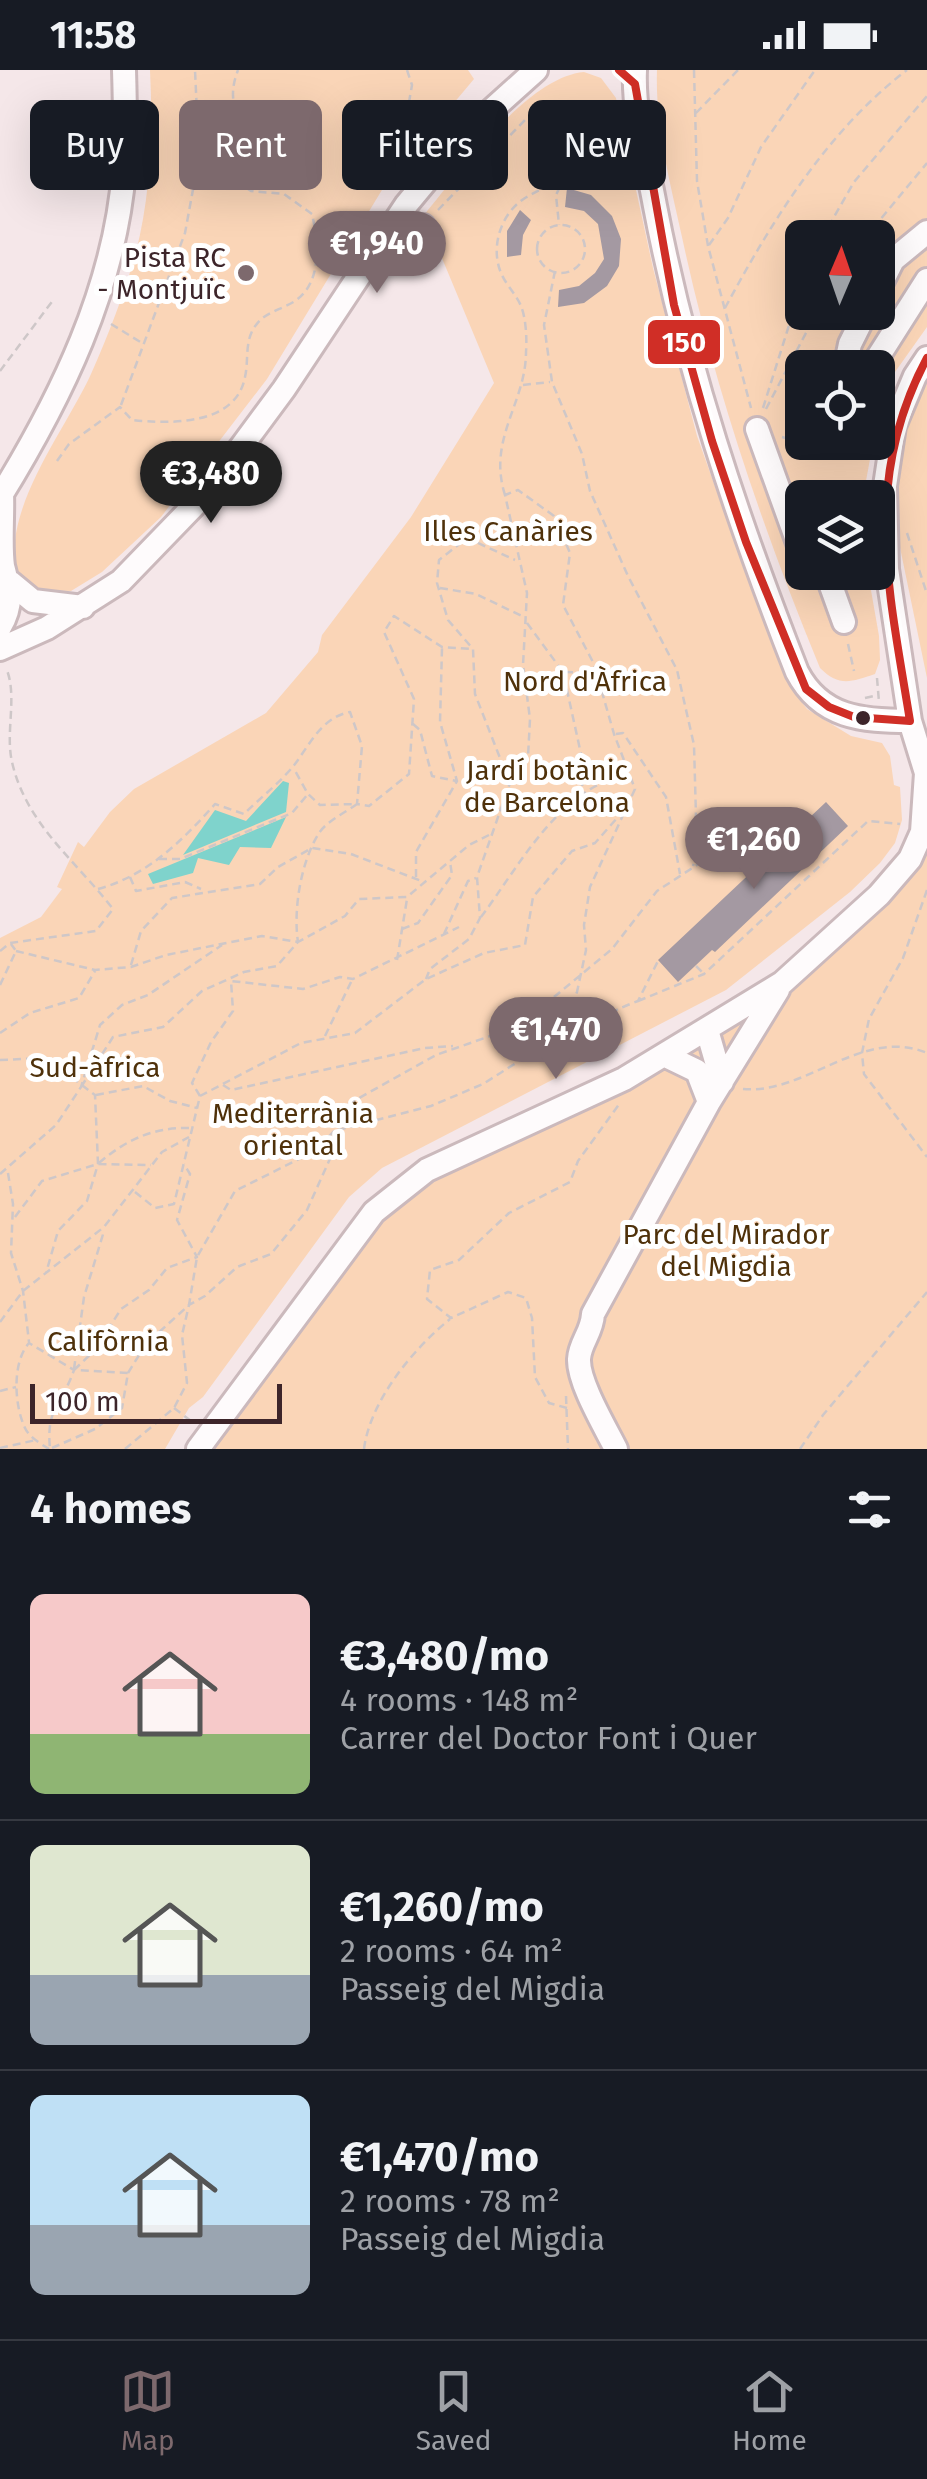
<!DOCTYPE html>
<meta charset="utf-8">
<style>
:root{--surface:#171b24;--page:#20242c;--text:#f1f3f6;--muted:#9ea1a6;--line:#363941;--accent:#7d696d}
body{margin:0;font-family:"Fira Sans",sans-serif;background:var(--page);color:var(--text);height:100vh;display:flex;flex-direction:column;font-size:38px;white-space:nowrap}
*{box-sizing:border-box;margin:0}
p{font-size:32px;color:var(--muted)}
.icon{flex:none;width:55px;height:55px;fill:none;stroke:currentColor;stroke-width:2;stroke-linecap:round;stroke-linejoin:round}
.map{position:relative;height:1379px;overflow:hidden}
.sheet{display:flex;flex-direction:column;background:var(--surface);flex:1}
.sheet>*{flex:none}
.banner{position:absolute;left:30px;top:30px;width:868px;height:90px;display:flex;gap:20px}
.needle{width:65px;rotate:2deg}
.controls{position:absolute;left:785px;top:150px;display:grid;gap:20px}
.controls a{display:grid;place-items:center;width:110px;height:110px;border-radius:15px;background:var(--surface);box-shadow:0 10px 40px #0002;font-size:50px}
.scale{position:absolute;left:30px;bottom:25px;width:252px;box-sizing:border-box;padding-left:10px;border:5px solid #3d252a;border-top:0;font-size:28px;line-height:35px;white-space:nowrap;color:#3d252a;-webkit-text-stroke:8px #fff;paint-order:stroke}
.price{position:absolute;translate:-50% -85px;padding:0 22px;border-radius:35px;background:var(--accent);color:#fff;font-size:32px;line-height:65px;filter:drop-shadow(0 2px 5px #0008)}
.price::after{content:'';position:absolute;left:50%;top:60px;width:30px;height:22px;margin-left:-15px;background:inherit;clip-path:polygon(0 0,100% 0,50% 100%)}
.price.selected{background:#222;color:#fff}
ul{padding:0;list-style:none}
li{display:flex;align-items:center;gap:30px;height:250px;padding:0 30px}
li+li{border-top:2px solid var(--line)}
li span{display:grid;place-items:center;flex:none;width:280px;height:200px;border-radius:15px;color:#555}
li>.icon{margin-inline-start:auto}
span .icon{width:120px;height:120px;fill:#fffc;stroke-width:1}
li b{font-size:42px}
h2{display:flex;justify-content:space-between;align-items:center;height:120px;padding:0 30px;font-size:42px}
.tag{padding:0 35px;border-radius:15px;background:var(--surface);box-shadow:0 10px 40px #0002;font-size:35px;line-height:90px}
.tag.selected{background:var(--accent);color:#fff}
.status{display:flex;justify-content:space-between;align-items:center;height:70px;padding:0 50px;background:var(--surface);direction:ltr}
.status svg{height:28px;fill:currentColor}
.tabs{display:flex;justify-content:space-around;align-items:center;height:140px;border-top:2px solid var(--line);background:var(--surface);font-size:28px;color:var(--muted)}
.tabs a{display:grid;justify-items:center;gap:5px}
.tabs .selected{color:var(--accent)}
.map>svg:first-child{display:block}
</style>
<div class="status"><b>11:58</b><svg viewBox="0 0 49 12"><path d="M0 12V9h3v3zM5 12V6h3v6zM10 12V3h3v9zM15 12V0h3v12zM26 1h20v11H26zM47 4h2v5h-2z"/></svg></div>
<div class="map">
<svg width="927" height="1379" viewBox="0 0 927 1379">
<rect width="100%" height="100%" fill="#f5e7e9"/>
<path fill="#fad5b7" fill-rule="evenodd" d="M150,0H468L474,9L385,115L267,309L161,447L102,502L71,521L34,520L17,506C0,441 65,361 91,304C108,266 125,222 136,182C151,123 153,61 150,0Z
M657,0H927V257L895,302L878,357V298H802V372L873,373L863,427L802,428V502L868,503L879,566L880,590L875,604C851,612 839,617 820,598C762,457 714,316 682,167C670,112 655,56 657,0ZM802,168H878V242H802Z
M584,2L601,8L616,28L653,198L697,366L761,545L795,623L807,639L851,666L882,673L890,686L894,715L900,717L902,750L895,773L880,793L850,822L726,920L382,1098L349,1127L203,1327L189,1338L165,1379H0V868L41,847L62,819L57,817L78,772L84,777L110,742L134,719L266,643L318,582L322,565L411,447L494,313L424,145C460,102 527,7 584,2Z
M927,300V608L891,434L901,361Z
M927,711V1379H198L327,1201L427,1100L624,1009L782,913L902,780Z"/>
<path fill="#7fd3cc" d="M283,711L289,713L286,742L183,785L215,740L246,751Z
M286,747L271,778L240,777L229,795L198,788L193,803L153,814L148,804Z"/>
<path fill="#a499a2" d="M567,118L591,125L612,146L621,169L619,196L607,216L584,233L558,237L559,220L579,216L595,203L604,189L598,154L584,141L565,137Z
M520,140L531,150L523,165L521,185L507,187V161Z
M826,732L848,756L715,882L712,880L678,912L658,890Z"/>
<g fill="none" stroke-linecap="round" stroke-linejoin="round">
<defs>
<path id="minor" d="M635,0C633,45 647,91 655,136C686,297 737,449 797,602C821,648 862,651 910,651
M410,184L423,156
M878,220L893,190L927,162
M845,298L850,274L866,242
M871,298L927,210
M757,359L802,484
M0,427C61,328 115,218 124,100C126,67 125,33 124,0
M826,502L844,552
M10,512L33,531L83,537
M0,557C14,533 9,519 3,496C0,474 3,446 2,423
M0,579L47,558L121,511L210,419L284,319L406,135L466,63L536,0
M707,960L722,1012
M666,986L697,1001L709,1032
M198,1379L374,1142L427,1100L624,1009L782,913L879,825L910,789L922,762L926,703L910,651L887,499L885,416L894,356L915,306L927,288
M616,1379C605,1357 578,1312 579,1289C580,1272 592,1263 593,1244L709,1032L778,920"/>
</defs>
<use href="#minor" stroke="#cbb9bc" stroke-width="28"/>
<path stroke="#cec7c8" stroke-width="2.5" stroke-dasharray="8 5" stroke-linecap="butt" d="M407,0L412,15L401,78L414,91
M694,0L697,111L708,176L751,338
M696,43L738,0
M438,140L525,50L553,43L575,54L581,71L556,125L559,155
M537 179a24 24 0 1 1 48 0a24 24 0 1 1-48 0Z
M822,168L854,112L927,26
M865,168L927,93
M709,175L728,148L761,77L815,0
M555,201L544,255L552,312L582,384L590,421L628,506L677,600L694,675L697,782L693,796
M725,238C772,151 827,61 907,0
M111,254L142,273
M0,301L54,229
M523,315L550,312
M121,335L185,163L199,87L195,0
M763,338L802,214
M766,339L817,242
M782,367L810,375L815,372
M57,391L69,374L120,337L132,350C169,354 236,356 245,307C249,290 244,270 256,255C265,242 283,239 295,231C323,212 318,171 312,144L284,124L251,121L238,112C235,97 246,86 244,72C241,44 225,34 238,0
M505,425C487,369 526,333 526,282C527,269 526,248 521,236C516,224 506,215 501,203C490,177 501,143 525,128C537,121 547,115 561,115
M907,463L927,524
M440,518L476,524L526,548
M527,553L563,602L583,693L582,720
M848,574L854,601
M565,602L596,603
M877,608L879,632
M865,628L878,625
M413,654L420,660L432,706L456,711
M616,664L623,663L666,727L680,804
M509,711L475,624L473,579L448,550L437,513L439,490L467,468L515,490
M159,789H180L292,743L308,724
M130,807L136,821L185,812L201,819
M416,807V782L457,711L440,652L442,578
M98,819C147,806 183,770 215,734L244,744C260,728 281,712 295,694C310,674 322,647 350,642L362,676L357,734L369,736L409,704L414,629L384,562L394,546L442,577L473,579
M927,820L903,888L869,949L862,983L864,1004L927,1087
M481,847C520,795 561,715 629,705
M402,859L418,853L452,805L450,792
M444,864L468,811L476,808
M0,881L10,873L96,861L113,839C76,791 26,754 12,692C5,662 18,625 6,598
M16,881L95,900L131,897L166,885L262,866L298,872C293,840 301,791 319,763C327,751 346,742 357,734L320,735L308,724L294,699
M397,890L407,829
M131,895L141,861L172,828L260,814L278,797L312,778L351,784L424,812
M696,896L703,903
M0,915L16,881L11,874
M638,931L704,904L868,751L900,754
M0,963L30,943L79,928L95,901
M325,966L352,910
M541,978C574,963 603,944 638,931L658,891
M0,990L46,988L95,1025L98,1094L87,1131L58,1161L46,1203
M223,1015L231,1020L425,978L453,976
M81,1017L113,967L163,957L202,921L244,902L277,896L298,872L345,846L359,829L407,827L469,775L493,763
M743,1019C805,1025 863,956 927,983
M96,1025L143,1016L170,1031L197,1038
M200,1026L192,1013L211,972L233,941L231,911L303,919L340,907L353,909L459,857
M99,1093C127,1069 154,1057 191,1058
M8,1103L13,1134L11,1183L23,1221L29,1272
M0,1104L56,1055L81,1017L100,955L122,935L148,925L222,875
M135,1122L155,1138L174,1134L200,1026L301,973L355,963L426,909L484,883L525,875L533,827L572,781L595,773L618,747
M15,1147L42,1111L98,1094L151,1095
M0,1252L23,1221L104,1157L162,1082L189,1067
M74,1299L84,1227L104,1161
M74,1300L95,1280L121,1239L149,1220L167,1198L197,1187L177,1150L190,1104L184,1094
M128,1303L146,1274L189,1235L197,1187L235,1121L315,1081L334,1061L431,1036L483,1014L538,979L567,945L577,922L586,880L584,855L590,817L635,719L614,664L594,594L563,535L570,483L554,446L518,420L505,425L527,523L523,595L530,649L528,687L510,713L477,807L480,848L469,869L430,899L426,909
M0,1321L16,1317
M566,1326L568,1379
M174,1338L191,1351
M567,1338L549,1333L535,1307L532,1248L526,1228L508,1222L451,1248L427,1229L430,1200L459,1190L509,1143L570,1112L578,1091L620,1033
M0,1378L36,1370
M52,1378L95,1359L122,1338L128,1303L78,1300
M49,1379C41,1374 29,1367 25,1358C14,1335 12,1292 29,1273L74,1300C61,1337 46,1337 50,1379
M125,1379L174,1338L187,1313L182,1265L189,1235L205,1226L237,1197L271,1184L307,1140L333,1082L334,1061L343,1037L436,985L519,956L612,879L657,821L720,780L762,773L778,777
M364,1379C370,1331 413,1279 450,1249
M800,1379L823,1345L927,1222"/>
<use href="#minor" stroke="#fefbfc" stroke-width="22"/>
<defs>
<path id="bus-1" d="M619,0L635,14L674,235L712,371L746,472L806,619L829,637L854,647L910,651C889,520 861,411 927,288"/>
</defs>
<use href="#bus-1" stroke="#fff" stroke-width="15"/>
<use href="#bus-1" stroke="#d02e26" stroke-width="8"/>
</g>
<circle fill="#7d696d" stroke="#fff" stroke-width="4" cx="246" cy="203" r="10"/>
<circle fill="#3d252a" stroke="#fff" stroke-width="4" cx="863" cy="648" r="9"/>
<g text-anchor="middle" dominant-baseline="central" stroke-width="10" stroke-linejoin="round" paint-order="stroke">
<g font-size="28" fill="#3d252a" stroke="#fff" text-anchor="end">
<text x="226" y="187">Pista RC<tspan x="226" dy="32">- Montjuïc</tspan></text>
</g>
<g font-size="28" fill="#4f310a" stroke="#fff">
<text x="508" y="461">Illes Canàries</text>
<text x="585" y="611">Nord d'Àfrica</text>
<text x="547" y="700">Jardí botànic<tspan x="547" dy="32">de Barcelona</tspan></text>
<text x="95" y="997">Sud-àfrica</text>
<text x="293" y="1043">Mediterrània<tspan x="293" dy="32">oriental</tspan></text>
<text x="726" y="1164">Parc del Mirador<tspan x="726" dy="32">del Migdia</tspan></text>
<text x="108" y="1271">Califòrnia</text>
</g>
</g>
<rect stroke="#fff" stroke-width="4" x="646" y="248" width="76" height="48" rx="10" fill="#d02e26"/>
<g font-size="28" text-anchor="middle" font-weight="bold" fill="#fff">
<text x="684" y="282">150</text>
</g>
</svg>
<div class="controls">
<a><svg class="needle" viewBox="-14 -14 28 28"><path d="M0-13l5 13h-10z" fill="#e53935"/><path d="M0 13l5-13h-10z" fill="#9ea1a6"/></svg></a>
<a><svg class="icon" aria-label="locate" viewBox="0 0 24 24"><circle cx="12" cy="12" r="6"/><path d="M12 2v4M12 18v4M2 12h4M18 12h4"/></svg></a>
<a><svg class="icon" aria-label="layers" viewBox="0 0 24 24"><path d="M12 4l9 5-9 5-9-5zM3 14l9 5 9-5"/></svg></a>
</div>
<div class="scale">100 m</div>
<b class="price" style="left:377px;top:226px">€1,940</b>
<b class="price selected" style="left:211px;top:456px">€3,480</b>
<b class="price" style="left:754px;top:822px">€1,260</b>
<b class="price" style="left:556px;top:1012px">€1,470</b>
<div class="banner">
<a class="tag">Buy</a>
<a class="tag selected">Rent</a>
<a class="tag">Filters</a>
<a class="tag">New</a>
</div>
</div>
<section class="sheet">
<h2>4 homes<svg class="icon" aria-label="filters" viewBox="0 0 24 24"><path d="M4 7h16M4 17h16"/><circle cx="9" cy="7" r="2"/><circle cx="15" cy="17" r="2"/></svg></h2>
<ul>
<li><span style="background:linear-gradient(#f6c9c9 70%,#8fb573 0)"><svg class="icon" aria-label="home" viewBox="0 0 24 24"><path d="M3 11l9-7 9 7M6 9v11h12V9"/></svg></span><div><b>€3,480/mo</b><p>4 rooms · 148 m²</p><p>Carrer del Doctor Font i Quer</p></div></li>
<li><span style="background:linear-gradient(#dfe7d0 65%,#9aa5b1 0)"><svg class="icon" aria-label="home" viewBox="0 0 24 24"><path d="M3 11l9-7 9 7M6 9v11h12V9"/></svg></span><div><b>€1,260/mo</b><p>2 rooms · 64 m²</p><p>Passeig del Migdia</p></div></li>
<li><span style="background:linear-gradient(#bfe0f5 65%,#9aa5b1 0)"><svg class="icon" aria-label="home" viewBox="0 0 24 24"><path d="M3 11l9-7 9 7M6 9v11h12V9"/></svg></span><div><b>€1,470/mo</b><p>2 rooms · 78 m²</p><p>Passeig del Migdia</p></div></li>
</ul>
</section>
<nav class="tabs">
<a class="selected"><svg class="icon" aria-label="map" viewBox="0 0 24 24"><path d="M3 6l6-2 6 2 6-2v14l-6 2-6-2-6 2zM9 4v14M15 6v14"/></svg>Map</a>
<a><svg class="icon" aria-label="saved" viewBox="0 0 24 24"><path d="M7 4h10v16l-5-4-5 4z"/></svg>Saved</a>
<a><svg class="icon" aria-label="home" viewBox="0 0 24 24"><path d="M3 11l9-7 9 7M6 9v11h12V9"/></svg>Home</a>
</nav>
